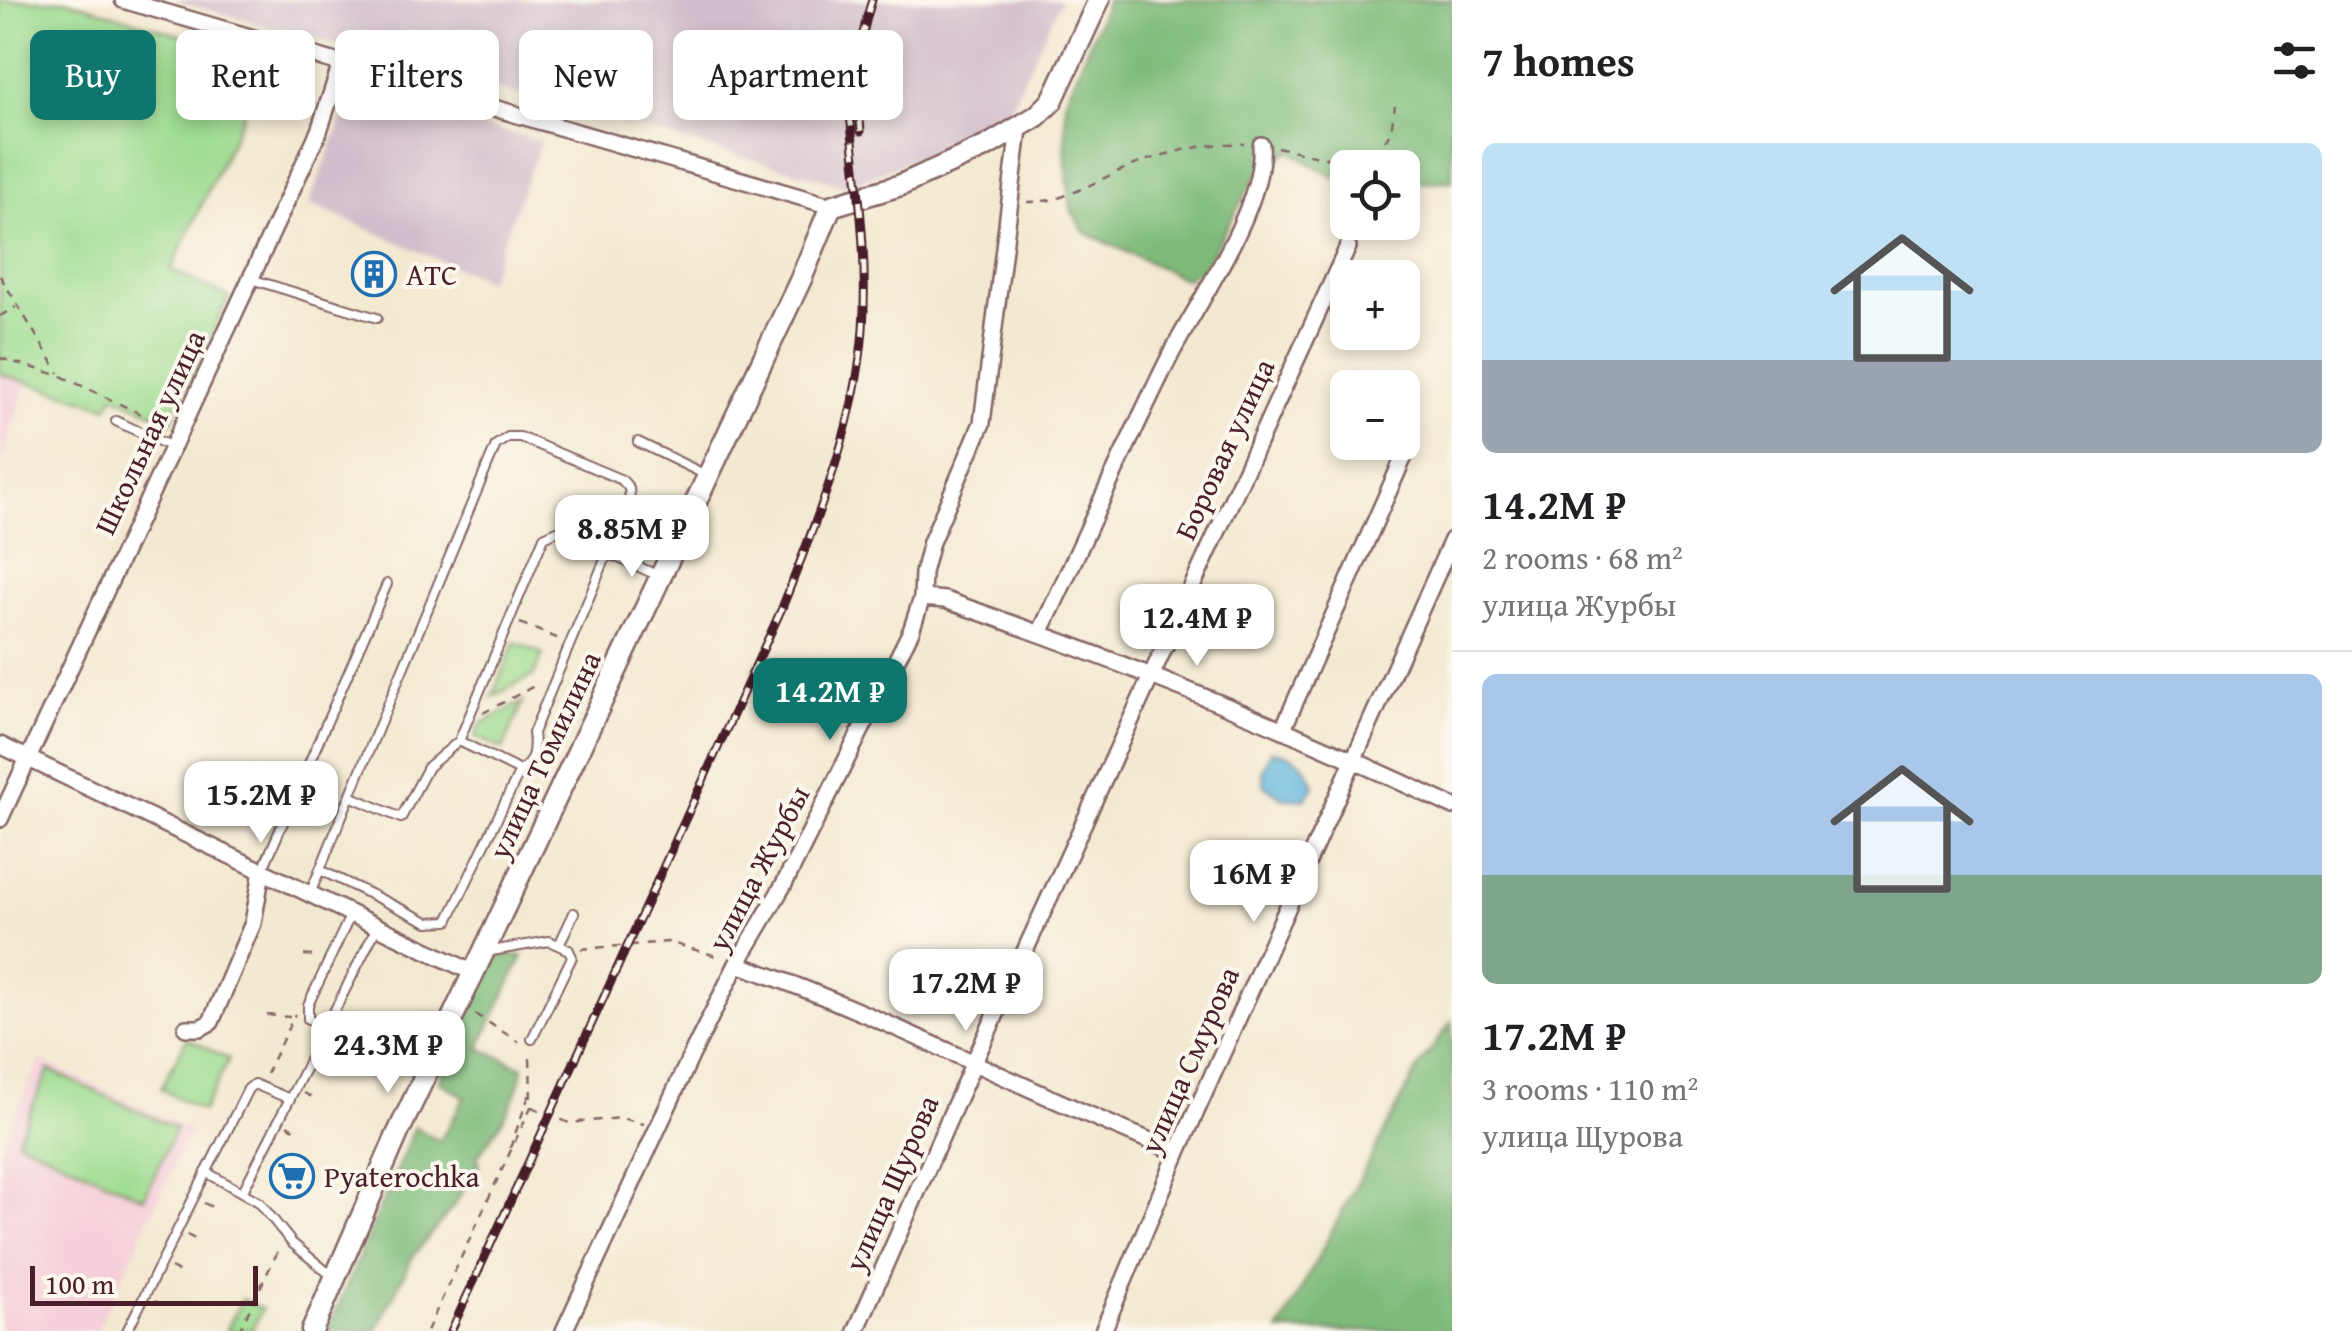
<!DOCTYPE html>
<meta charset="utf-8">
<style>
:root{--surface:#fff;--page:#f2f2f2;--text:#202124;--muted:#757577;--line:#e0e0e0;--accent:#0f766e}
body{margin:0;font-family:"Gentium Book Plus",serif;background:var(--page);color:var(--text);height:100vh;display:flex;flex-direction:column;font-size:38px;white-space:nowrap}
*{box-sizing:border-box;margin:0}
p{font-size:32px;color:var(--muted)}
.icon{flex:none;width:55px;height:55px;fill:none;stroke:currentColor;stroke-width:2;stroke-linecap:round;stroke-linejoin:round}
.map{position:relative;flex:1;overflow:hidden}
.details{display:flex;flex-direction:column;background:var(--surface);width:900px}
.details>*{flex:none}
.hud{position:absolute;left:30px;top:30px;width:950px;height:90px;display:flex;gap:20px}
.controls{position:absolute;left:1330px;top:150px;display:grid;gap:20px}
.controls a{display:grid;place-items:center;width:90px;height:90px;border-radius:15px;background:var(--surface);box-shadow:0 5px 15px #0003;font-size:50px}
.scale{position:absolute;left:30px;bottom:25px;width:228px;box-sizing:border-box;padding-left:10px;border:5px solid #4a1f2b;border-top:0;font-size:28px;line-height:35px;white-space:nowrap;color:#4a1f2b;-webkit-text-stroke:8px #fbf7ec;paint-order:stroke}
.price{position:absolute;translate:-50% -85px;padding:0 22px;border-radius:20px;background:#fff;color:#222;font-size:32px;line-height:65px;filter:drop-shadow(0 2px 5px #0008)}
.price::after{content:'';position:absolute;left:50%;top:60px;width:30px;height:22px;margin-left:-15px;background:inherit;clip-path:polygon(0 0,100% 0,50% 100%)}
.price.on{background:var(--accent);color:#fff}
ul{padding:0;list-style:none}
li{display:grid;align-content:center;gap:20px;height:530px;padding:0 30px}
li+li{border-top:2px solid var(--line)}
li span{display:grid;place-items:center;height:310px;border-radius:15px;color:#555}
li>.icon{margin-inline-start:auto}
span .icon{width:180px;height:180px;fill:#fffc;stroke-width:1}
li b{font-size:42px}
h2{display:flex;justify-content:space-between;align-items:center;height:120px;padding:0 30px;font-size:42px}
.chip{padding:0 35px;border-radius:15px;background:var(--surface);box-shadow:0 5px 15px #0003;font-size:35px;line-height:90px}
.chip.on{background:var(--accent);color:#fff}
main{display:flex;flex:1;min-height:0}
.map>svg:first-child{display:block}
</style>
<main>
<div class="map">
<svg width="1452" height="1331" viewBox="0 0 1452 1331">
<rect width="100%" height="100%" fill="#fbf7ec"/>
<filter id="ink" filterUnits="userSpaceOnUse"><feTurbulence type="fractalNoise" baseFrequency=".01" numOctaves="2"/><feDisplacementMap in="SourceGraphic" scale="20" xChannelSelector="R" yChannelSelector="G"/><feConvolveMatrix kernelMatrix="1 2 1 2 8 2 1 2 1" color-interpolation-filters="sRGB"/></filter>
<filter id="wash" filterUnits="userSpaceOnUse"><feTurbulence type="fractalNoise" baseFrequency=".0048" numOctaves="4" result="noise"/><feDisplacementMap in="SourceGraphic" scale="40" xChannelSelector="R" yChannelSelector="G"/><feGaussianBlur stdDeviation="2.25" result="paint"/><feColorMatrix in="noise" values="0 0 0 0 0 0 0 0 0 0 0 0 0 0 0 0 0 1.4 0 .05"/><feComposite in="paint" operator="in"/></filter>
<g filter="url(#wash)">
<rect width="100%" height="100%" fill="#f3e9d0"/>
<path fill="#f5cfda" d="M0,374L27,382L0,465Z
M40,1060L190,1130L97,1331H0V1150Z"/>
<path fill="#d1bdcb" d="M173,0H1061L1004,120L848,186Z
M352,94L541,141L488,281L309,204Z"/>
<path fill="#9ddb90" stroke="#747d5e" stroke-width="2.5" d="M0,0H67L268,62L171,270L229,297L171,421L114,395L108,407L0,374Z
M515,642L543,654L534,675L492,697Z
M523,702L503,749L475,737L481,724Z
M187,1038L229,1059L203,1111L161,1089Z
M49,1070L176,1128L144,1198L17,1140Z
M242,1299L262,1309L251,1331H226Z"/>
<path fill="#7ebb7a" stroke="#646d52" stroke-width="2.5" d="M1107,0H1452V181L1403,182L1402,168H1348L1347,185L1289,151L1256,176L1203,269L1185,279L1084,232L1071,209L1066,162L1065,102Z
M499,955L523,956L479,1048L523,1067C519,1101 496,1130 477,1157L480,1164L452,1208L413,1256L376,1331H327L415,1127L440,1141L465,1097L440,1082L448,1050Z
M1452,1021V1331H1279L1420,1065Z"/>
<path fill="#5db5da" stroke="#546a82" stroke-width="2.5" d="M1271,751C1297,754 1306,763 1314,786L1305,799H1284L1265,786L1262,772Z"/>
</g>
<g filter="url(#ink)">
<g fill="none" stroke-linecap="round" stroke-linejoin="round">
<defs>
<path id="lane" d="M251,279L377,318
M116,421L172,447
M638,442L706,475
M459,741L520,771
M320,870L428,922L448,921L520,771C534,763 535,748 533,733L630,499L629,488L622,480L520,437H508L496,445L350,796
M262,871L387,584
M310,894L350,796L401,818L428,767L459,741L544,537L557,531L657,575
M559,945L574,913
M486,952L549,941L569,950L572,957L532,1039
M326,1028L308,1019V1005L351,914
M206,1172L259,1202L292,1243L332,1276
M243,1191L377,927
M127,1331L248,1089L254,1084L290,1099"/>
<path id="street" d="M123,0L831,206
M922,598L945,600C1118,660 1287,727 1452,806
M1040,633C1084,540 1125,446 1171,354C1199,301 1266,203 1261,145
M1283,729L1406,452
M0,745L474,973
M0,819L319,131L341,64
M737,964C888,1016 1029,1094 1178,1152
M186,1028H200L211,1022L253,923L262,871
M564,1331L691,1056L737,964L784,884L911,631L922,598L923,573L931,542L982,423L1019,129
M856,1331L974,1062L1348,247
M1103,1331L1178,1152L1452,540"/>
<path id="secondary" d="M312,1331L397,1135L801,279L831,206L901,185L987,146L1037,116L1052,101L1099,0"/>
</defs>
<use href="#lane" stroke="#856665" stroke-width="12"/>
<use href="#street" stroke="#856665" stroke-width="20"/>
<use href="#secondary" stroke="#856665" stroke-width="25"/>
<path stroke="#856665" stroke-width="2.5" stroke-dasharray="8 8" stroke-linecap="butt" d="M1277,147L1368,167
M1368,168L1391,131L1395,106
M1027,202C1066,203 1095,180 1129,167C1164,153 1206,142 1244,144
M1353,235L1358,222
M0,276L59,373
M0,316L16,307
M0,358L61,376L164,425
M520,623L559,639
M483,713L538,684
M581,949L668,942L720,957
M304,955L317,956
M475,1014L519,1042
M267,1015L290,1017
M337,1028L349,1034
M321,1061L333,1067
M266,1074L295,1014
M304,1093L316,1099
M532,1107L569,1123L621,1118L644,1124
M287,1125L299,1132
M510,1148L531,1090
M204,1203L216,1209
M187,1235L199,1241
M171,1268L183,1274
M155,1301L167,1307
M239,1331L280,1247
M427,1331L531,1107L530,1051"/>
<use href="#lane" stroke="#fff" stroke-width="8"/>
<use href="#street" stroke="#fff" stroke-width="15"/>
<use href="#secondary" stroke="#fff" stroke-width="20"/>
<defs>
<path id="rail" d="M861,131C856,80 856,49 872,0
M451,1331L782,608C817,519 856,426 863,329C868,258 858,187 850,115"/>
</defs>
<use href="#rail" stroke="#4a1f2b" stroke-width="9"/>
<use href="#rail" stroke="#fbf7ec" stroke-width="5" stroke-dasharray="15" stroke-linecap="butt"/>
</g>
</g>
<defs>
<symbol id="building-ring" viewBox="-11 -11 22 22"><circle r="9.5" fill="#fbf7ec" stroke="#1f6fb2" stroke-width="1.5"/><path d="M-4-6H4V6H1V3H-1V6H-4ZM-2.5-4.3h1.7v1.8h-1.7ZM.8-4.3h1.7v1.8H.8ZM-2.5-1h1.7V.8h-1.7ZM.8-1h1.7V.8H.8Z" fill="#1f6fb2"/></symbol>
<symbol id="supermarket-ring" viewBox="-11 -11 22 22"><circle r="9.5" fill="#fbf7ec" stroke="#1f6fb2" stroke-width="1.5"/><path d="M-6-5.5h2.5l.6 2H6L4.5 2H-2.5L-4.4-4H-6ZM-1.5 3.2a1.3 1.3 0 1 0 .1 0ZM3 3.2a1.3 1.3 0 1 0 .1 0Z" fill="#1f6fb2"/></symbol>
</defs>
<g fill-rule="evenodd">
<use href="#building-ring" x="349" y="249" width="50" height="50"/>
<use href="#supermarket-ring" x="267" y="1151" width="50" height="50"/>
</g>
<g text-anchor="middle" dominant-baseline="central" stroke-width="8" stroke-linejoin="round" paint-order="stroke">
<g font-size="30" fill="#4a1f2b" stroke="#fbf7ec" text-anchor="start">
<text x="406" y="274">АТС</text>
<text x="324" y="1176">Pyaterochka</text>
</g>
<g font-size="30" fill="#4a1f2b" stroke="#fbf7ec">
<text transform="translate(149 432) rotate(-65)">Школьная улица</text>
<text transform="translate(1224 449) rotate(-65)">Боровая улица</text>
<text transform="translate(544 755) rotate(-65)">улица Томилина</text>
<text transform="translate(758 868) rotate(-62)">улица Журбы</text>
<text transform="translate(1189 1060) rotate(-66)">улица Смурова</text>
<text transform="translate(891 1183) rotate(-66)">улица Щурова</text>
</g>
</g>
</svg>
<div class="controls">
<a><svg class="icon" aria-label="locate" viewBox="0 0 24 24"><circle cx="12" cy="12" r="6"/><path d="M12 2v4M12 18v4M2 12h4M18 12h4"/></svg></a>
<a>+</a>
<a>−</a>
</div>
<div class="scale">100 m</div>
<b class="price" style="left:632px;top:580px">8.85M ₽</b>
<b class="price" style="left:1197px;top:669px">12.4M ₽</b>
<b class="price on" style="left:830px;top:743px">14.2M ₽</b>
<b class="price" style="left:261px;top:846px">15.2M ₽</b>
<b class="price" style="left:1254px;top:925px">16M ₽</b>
<b class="price" style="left:966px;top:1034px">17.2M ₽</b>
<b class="price" style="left:388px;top:1096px">24.3M ₽</b>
<div class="hud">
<a class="chip on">Buy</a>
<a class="chip">Rent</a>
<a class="chip">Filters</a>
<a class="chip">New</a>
<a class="chip">Apartment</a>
</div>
</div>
<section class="details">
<h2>7 homes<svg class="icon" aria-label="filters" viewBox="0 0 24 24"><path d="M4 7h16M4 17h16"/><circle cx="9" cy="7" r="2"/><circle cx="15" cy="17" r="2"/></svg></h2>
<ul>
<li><span style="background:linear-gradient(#bfe0f5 70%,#9aa5b1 0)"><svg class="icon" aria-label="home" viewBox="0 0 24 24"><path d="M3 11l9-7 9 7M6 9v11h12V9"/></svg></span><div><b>14.2M ₽</b><p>2 rooms · 68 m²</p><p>улица Журбы</p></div></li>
<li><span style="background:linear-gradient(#a9c7e8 65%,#7fa58c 0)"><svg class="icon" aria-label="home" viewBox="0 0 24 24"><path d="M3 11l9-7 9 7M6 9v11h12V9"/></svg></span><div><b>17.2M ₽</b><p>3 rooms · 110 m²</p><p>улица Щурова</p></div></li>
</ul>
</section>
</main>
